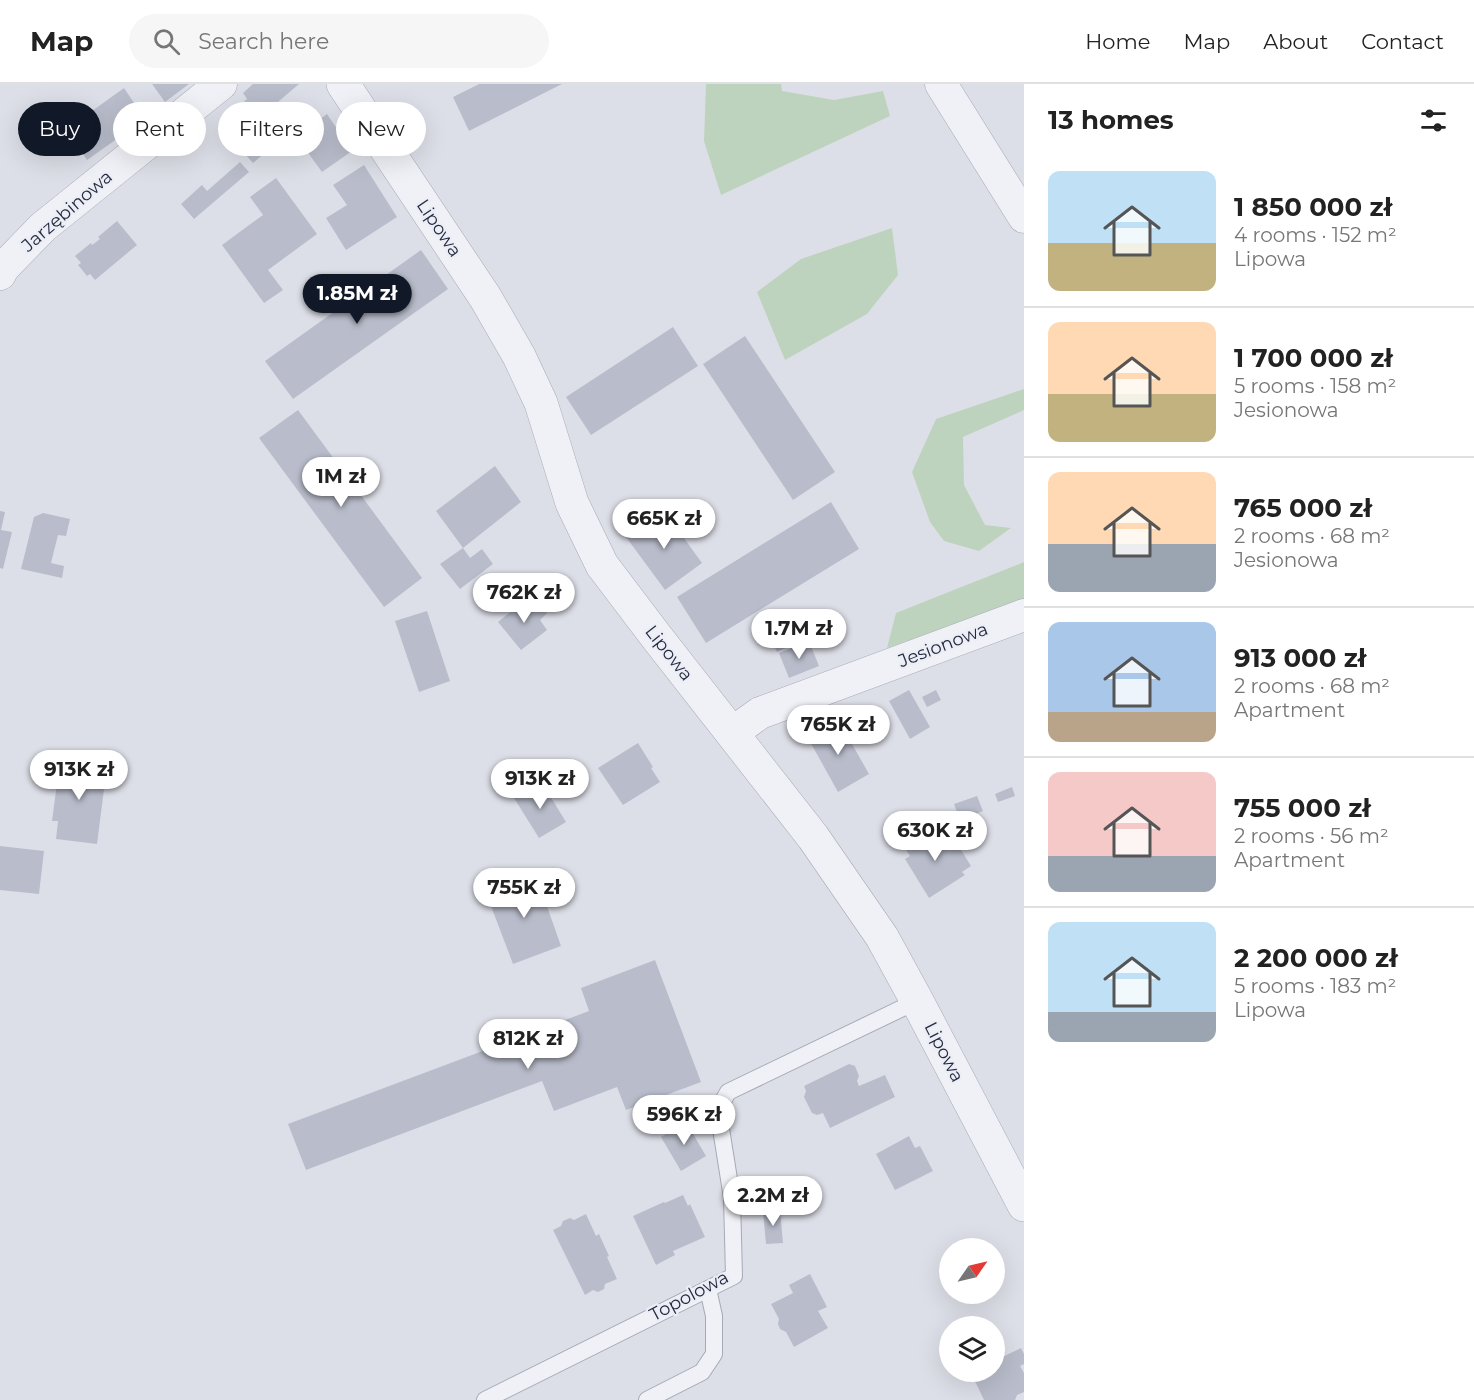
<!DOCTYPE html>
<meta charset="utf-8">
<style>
:root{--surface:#fff;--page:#f6f6f6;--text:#222;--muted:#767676;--line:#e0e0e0;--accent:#111827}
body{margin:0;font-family:Montserrat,sans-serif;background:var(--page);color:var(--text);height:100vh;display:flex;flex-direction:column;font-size:22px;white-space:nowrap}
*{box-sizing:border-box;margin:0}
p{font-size:20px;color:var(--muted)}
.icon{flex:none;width:33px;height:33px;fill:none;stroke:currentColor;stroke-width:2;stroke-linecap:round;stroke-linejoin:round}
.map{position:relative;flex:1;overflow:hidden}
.panel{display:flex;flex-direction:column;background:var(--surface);width:450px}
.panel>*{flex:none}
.guide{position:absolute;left:18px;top:18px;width:570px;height:54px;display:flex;gap:12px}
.needle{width:39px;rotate:56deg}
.controls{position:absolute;left:939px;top:1154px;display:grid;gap:12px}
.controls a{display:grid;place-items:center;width:66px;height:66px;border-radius:50%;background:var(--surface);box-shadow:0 6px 24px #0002;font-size:30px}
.price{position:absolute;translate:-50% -51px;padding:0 14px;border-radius:21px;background:#fff;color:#222;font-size:20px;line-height:39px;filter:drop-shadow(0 2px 3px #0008)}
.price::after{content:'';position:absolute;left:50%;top:36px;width:18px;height:14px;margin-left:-9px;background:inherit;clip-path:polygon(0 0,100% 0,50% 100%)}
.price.on{background:var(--accent);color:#fff}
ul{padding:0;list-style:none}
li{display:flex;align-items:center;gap:18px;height:150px;padding:0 24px}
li+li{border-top:2px solid var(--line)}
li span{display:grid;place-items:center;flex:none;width:168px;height:120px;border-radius:12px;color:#555}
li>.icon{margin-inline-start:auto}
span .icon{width:72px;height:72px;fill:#fffc;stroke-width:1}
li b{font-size:26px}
h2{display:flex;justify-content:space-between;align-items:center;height:72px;padding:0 24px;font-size:26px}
.pill{padding:0 21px;border-radius:27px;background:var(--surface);box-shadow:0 6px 24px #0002;font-size:21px;line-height:54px}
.pill.on{background:var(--accent);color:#fff}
header{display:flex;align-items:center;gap:36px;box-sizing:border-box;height:84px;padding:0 30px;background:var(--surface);border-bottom:2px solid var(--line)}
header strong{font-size:28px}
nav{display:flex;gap:33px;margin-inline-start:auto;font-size:21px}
.search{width:420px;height:54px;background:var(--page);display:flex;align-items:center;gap:15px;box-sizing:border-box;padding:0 21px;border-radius:33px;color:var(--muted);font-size:22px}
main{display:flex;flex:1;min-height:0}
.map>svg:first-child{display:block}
</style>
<header>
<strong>Map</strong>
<div class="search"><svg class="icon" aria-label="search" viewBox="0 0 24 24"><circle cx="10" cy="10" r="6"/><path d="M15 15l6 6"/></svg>Search here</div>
<nav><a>Home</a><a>Map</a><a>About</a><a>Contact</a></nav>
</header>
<main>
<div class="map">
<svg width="1024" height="1316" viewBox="0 0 1024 1316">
<rect width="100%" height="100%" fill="#dddfe8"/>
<path fill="#bed3bd" d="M706,0H781L782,7L834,16L883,7L890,32L721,111L704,57Z
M892,144L898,191L867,230L785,276L757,208L801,175Z
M1024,305V326L963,353L964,401L985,441L1011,444L979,467L944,457L930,438L912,388L936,335Z
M1024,478V516L887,564L896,529Z"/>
<path fill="#b9bdcb" d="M152,0H189L165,18Z
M253,0H299L264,30L271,37L268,40L281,55L253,79L218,41L247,15L243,9Z
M479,0H562L469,47L453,13Z
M124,4L145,35L87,76L76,59L87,51L78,37Z
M327,30L352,67L322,88L296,52Z
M240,78L249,88L194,135L181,120L202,101L207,107Z
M364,81L397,133L346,166L326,134L347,121L333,101Z
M276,94L317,150L268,186L283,206L264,219L222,161L263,131L250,113Z
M117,137L137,161L95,196L90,190L87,192L78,181L81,179L75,172L91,159L92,161L100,155L98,153Z
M421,166L448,205L293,315L265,277Z
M673,243L698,282L591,351L566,313Z
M745,252L835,388L793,416L703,280Z
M298,326L422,494L384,523L259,354Z
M495,382L521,418L463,464L436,427Z
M831,418L859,465L706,559L677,513Z
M663,425L702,479L665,506L626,453Z
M0,427L5,428L1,446L12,448L3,485L0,484Z
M43,429L70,435L66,452L58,451L51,479L64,482L62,494L21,485L34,433Z
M463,464L470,474L482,465L493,480L460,505L440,480Z
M524,517L530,525L540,518L547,529L540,536L547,546L521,566L498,538Z
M427,527L450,597L419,608L395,537Z
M791,529L803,556L777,568L765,542Z
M809,557L819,582L789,594L779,569Z
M909,606L930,643L910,655L889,617Z
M936,606L941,616L927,623L922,613Z
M839,637L869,690L838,708L808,654Z
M638,659L653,683L651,684L660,698L623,721L598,684Z
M60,676L107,682L97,760L56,755L58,737H52Z
M541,697L566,738L539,754L514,714Z
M1012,703L1015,712L998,718L995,710Z
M977,712L983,727L960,736L954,720Z
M932,743L939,754L941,753L949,766L958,761L971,782L962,788L965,791L929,814L905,775L910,772L903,761Z
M0,762L44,767L39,810L0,806Z
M536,791L561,862L513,880L486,809Z
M655,876L701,998L626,1026L617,1003L554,1027L542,997L306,1086L288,1040L589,927L581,904Z
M849,980L855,982L859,992L857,997L859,1002L885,991L895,1013L830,1044L823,1029L817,1031L812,1029L804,1013L806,1007L804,1002Z
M686,1038L706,1072L681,1087L661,1053Z
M909,1052L915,1064L920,1062L933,1087L895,1106L876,1070Z
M683,1111L688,1122L690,1120L705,1153L673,1167L675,1171L656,1181L633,1132L664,1118L665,1119Z
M780,1126L783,1159L766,1160L763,1127Z
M586,1130L596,1152L599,1150L609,1172L607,1173L617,1195L605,1200L604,1205L598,1208L593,1206L585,1211L553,1146L561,1142L563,1137L570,1134L574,1136Z
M810,1190L827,1223L818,1227L828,1244L794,1263L786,1248L780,1245L778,1240L779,1235L771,1220L793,1209L789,1201Z
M1021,1264L1024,1270V1280L1020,1282L1024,1289V1308L1017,1311L1015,1316H984L971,1289L974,1287H994V1277Z"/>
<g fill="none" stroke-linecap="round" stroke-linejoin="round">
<defs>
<path id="service" d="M485,1316L734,1192L732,1114L718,1026L728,1008L917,917
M647,1316L702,1288L714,1270V1232L708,1205"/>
<path id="minor" d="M941,0L1024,133
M0,190L3,184L43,143L221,0
M732,649L760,629L1024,531"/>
<path id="tertiary" d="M343,0L485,213L519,272L541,319L572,419L602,481L655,551L813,753L882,853L917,917L1024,1121"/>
</defs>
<use href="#service" stroke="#a6a9b6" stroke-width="18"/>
<use href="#minor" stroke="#a6a9b6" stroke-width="33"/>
<use href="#tertiary" stroke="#a6a9b6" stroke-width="34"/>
<use href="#service" stroke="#f0f1f6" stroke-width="16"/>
<use href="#minor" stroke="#f0f1f6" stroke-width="32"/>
<use href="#tertiary" stroke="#f0f1f6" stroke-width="33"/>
</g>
<g text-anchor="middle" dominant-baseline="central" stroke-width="4.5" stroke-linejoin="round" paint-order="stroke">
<g font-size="18" fill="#252a40" stroke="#eceef6">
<text transform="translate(67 127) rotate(-41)">Jarzębinowa</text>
<text transform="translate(439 144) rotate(56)">Lipowa</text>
<text transform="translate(943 561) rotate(-21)">Jesionowa</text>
<text transform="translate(669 569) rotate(52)">Lipowa</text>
<text transform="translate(944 968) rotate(63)">Lipowa</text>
<text transform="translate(689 1212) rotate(-28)">Topolowa</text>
</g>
</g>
</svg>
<div class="controls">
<a><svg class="needle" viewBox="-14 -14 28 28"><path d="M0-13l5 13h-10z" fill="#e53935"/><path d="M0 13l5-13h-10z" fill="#767676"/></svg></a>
<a><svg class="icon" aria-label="layers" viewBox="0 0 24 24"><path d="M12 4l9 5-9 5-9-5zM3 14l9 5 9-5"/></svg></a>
</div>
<b class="price on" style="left:357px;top:241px">1.85M zł</b>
<b class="price" style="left:341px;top:424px">1M zł</b>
<b class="price" style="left:664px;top:466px">665K zł</b>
<b class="price" style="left:524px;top:540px">762K zł</b>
<b class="price" style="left:799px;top:576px">1.7M zł</b>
<b class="price" style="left:838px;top:672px">765K zł</b>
<b class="price" style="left:79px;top:717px">913K zł</b>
<b class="price" style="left:540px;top:726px">913K zł</b>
<b class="price" style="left:935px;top:778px">630K zł</b>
<b class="price" style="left:524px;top:835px">755K zł</b>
<b class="price" style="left:528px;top:986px">812K zł</b>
<b class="price" style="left:684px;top:1062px">596K zł</b>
<b class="price" style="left:773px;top:1143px">2.2M zł</b>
<div class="guide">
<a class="pill on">Buy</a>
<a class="pill">Rent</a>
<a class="pill">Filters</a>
<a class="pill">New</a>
</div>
</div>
<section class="panel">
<h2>13 homes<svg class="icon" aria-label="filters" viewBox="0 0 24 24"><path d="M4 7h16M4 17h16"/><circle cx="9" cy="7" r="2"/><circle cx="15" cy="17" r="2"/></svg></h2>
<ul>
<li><span style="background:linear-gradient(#bfe0f5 60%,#c2b280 0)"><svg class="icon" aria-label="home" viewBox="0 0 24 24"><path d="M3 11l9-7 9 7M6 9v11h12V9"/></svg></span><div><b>1 850 000 zł</b><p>4 rooms · 152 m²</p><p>Lipowa</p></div></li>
<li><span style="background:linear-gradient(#ffd9b3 60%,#c2b280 0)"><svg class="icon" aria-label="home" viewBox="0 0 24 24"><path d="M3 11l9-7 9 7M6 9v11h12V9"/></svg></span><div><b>1 700 000 zł</b><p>5 rooms · 158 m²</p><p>Jesionowa</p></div></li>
<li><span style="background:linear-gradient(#ffd9b3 60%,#9aa5b1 0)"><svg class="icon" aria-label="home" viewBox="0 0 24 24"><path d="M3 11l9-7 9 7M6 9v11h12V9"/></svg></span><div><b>765 000 zł</b><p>2 rooms · 68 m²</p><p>Jesionowa</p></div></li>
<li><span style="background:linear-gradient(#a9c7e8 75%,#b9a48a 0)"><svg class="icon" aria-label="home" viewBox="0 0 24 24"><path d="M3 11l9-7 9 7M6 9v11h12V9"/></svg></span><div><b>913 000 zł</b><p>2 rooms · 68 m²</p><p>Apartment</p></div></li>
<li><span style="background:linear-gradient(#f6c9c9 70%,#9aa5b1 0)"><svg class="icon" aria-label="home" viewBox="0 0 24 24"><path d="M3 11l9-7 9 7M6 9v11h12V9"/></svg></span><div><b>755 000 zł</b><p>2 rooms · 56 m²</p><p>Apartment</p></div></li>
<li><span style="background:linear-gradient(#bfe0f5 75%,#9aa5b1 0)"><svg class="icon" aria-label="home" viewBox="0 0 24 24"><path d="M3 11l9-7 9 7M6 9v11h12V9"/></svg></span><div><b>2 200 000 zł</b><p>5 rooms · 183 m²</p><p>Lipowa</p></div></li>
</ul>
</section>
</main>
